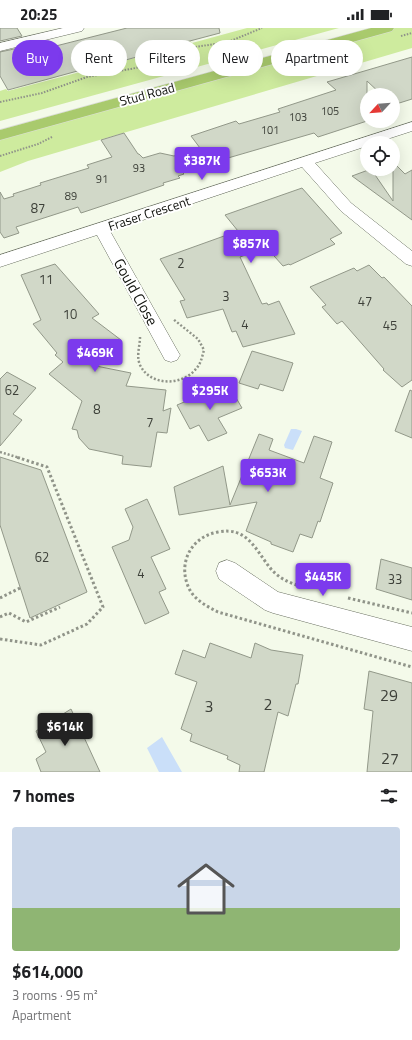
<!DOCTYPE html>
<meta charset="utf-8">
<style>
:root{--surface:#fff;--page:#f2f2f2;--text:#202124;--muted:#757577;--accent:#7c3aed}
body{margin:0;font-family:"Titillium Web",sans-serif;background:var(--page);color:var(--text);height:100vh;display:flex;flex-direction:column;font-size:15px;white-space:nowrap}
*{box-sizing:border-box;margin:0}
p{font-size:13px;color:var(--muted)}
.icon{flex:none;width:22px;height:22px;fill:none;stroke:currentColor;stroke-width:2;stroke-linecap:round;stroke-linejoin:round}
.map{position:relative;height:744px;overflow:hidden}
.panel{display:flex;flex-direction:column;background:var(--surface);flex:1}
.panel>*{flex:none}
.guide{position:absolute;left:12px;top:12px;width:388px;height:36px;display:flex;gap:8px}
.needle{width:26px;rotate:244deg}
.controls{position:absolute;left:360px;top:60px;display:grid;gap:8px}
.controls a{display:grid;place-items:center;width:40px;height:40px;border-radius:50%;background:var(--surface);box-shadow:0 4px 16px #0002;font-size:20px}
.price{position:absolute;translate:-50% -34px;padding:0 9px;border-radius:4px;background:var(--accent);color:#fff;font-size:13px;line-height:26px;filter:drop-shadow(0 1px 2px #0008)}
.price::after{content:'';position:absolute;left:50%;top:24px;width:12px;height:9px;margin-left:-6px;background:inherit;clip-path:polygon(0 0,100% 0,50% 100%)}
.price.active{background:#222;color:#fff}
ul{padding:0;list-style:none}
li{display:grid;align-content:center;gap:8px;height:212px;padding:0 12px}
li span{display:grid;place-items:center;height:124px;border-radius:4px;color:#555}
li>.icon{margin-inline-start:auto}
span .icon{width:72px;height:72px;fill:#fffc;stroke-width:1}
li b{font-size:17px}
h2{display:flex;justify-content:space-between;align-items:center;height:48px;padding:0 12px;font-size:17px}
.chip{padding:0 14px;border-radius:18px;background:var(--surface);box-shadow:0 4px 16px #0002;font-size:14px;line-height:36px}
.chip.active{background:var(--accent);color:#fff}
.status{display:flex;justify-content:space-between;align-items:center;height:28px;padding:0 20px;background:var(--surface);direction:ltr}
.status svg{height:11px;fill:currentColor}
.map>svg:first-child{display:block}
</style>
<div class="status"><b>20:25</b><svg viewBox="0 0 49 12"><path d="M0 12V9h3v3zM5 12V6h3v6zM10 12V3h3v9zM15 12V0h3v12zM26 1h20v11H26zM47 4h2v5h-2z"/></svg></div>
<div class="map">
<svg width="412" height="744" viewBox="0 0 412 744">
<rect width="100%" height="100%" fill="#f4faea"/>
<path fill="#ceeb9e" d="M247,0H339L0,93V63L6,61L8,63L80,44V42L102,36L103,38L170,21L169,18L190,13L192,15Z
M387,0H412V20L28,133L0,144V107Z"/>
<path fill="#cadff9" d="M291,401H296L302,403L293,422L285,420L284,417Z
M162,709L182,744H159L147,720Z"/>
<path fill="#d1d8c8" stroke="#929889" d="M0,0H17L22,8L0,13Z
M127,0H219L220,5L167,19L157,22L158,23L115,35L114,33L8,62L0,48V24L28,18L32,24Z
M412,29V71L393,77V67H382L367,53V93L318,109L314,105L228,130L183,145L184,146L178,148L180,150L163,155L164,157L117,173L81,185L78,179L16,199L19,205L4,210L0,204V164L4,171L14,168L13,166L41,157L40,155L89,140L87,137L112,129L101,112L124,105L138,126H139L143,130L160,125L174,128L200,120L191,108L236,93L239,96L280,84L278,81L336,62L327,54Z
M393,134L405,146L412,142V192L352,148L371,141L393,173Z
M302,160L342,205L330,211L335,216L290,237L289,236L283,238L266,219L240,229L262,276L267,275L268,277L279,273L295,306L243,319L236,303L232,304L223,281L187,290L180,273L185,272L160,231L238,203L225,187Z
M55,236L99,286L92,290L121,312L91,337L131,345L126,358L166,362L163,383L171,380L167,405L157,404L151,439L122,436L123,428L89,421L79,410L77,402L72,401L82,373L49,346L63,334L55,327L57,325L33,296L41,292L21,247Z
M369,237L382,250L384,249L412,278V352L402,359L383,342L384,341L342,293L337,296L322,279L326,277L310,259L354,240L357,243Z
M252,323L293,335L283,363L260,356L258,361L239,355Z
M7,344L36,360L13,386L22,392L0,418V351Z
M228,356L242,380L218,390L227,405L208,413L199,397L190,401L177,377Z
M410,362L412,363V410L395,403Z
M259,406L273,411L269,422L304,435L314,408L332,414L320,450L333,455L320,494L318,493L312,510L300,506L293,524L271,516V514L246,503L257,474L179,487L174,459L223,438L230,477Z
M0,429L41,442L87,564L30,590L0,497Z
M147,471L170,521L151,529L166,561L159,564L169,585L145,596L112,519L129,512L133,499L125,481Z
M381,531L412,540V572L376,561Z
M210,615L251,630L255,615L271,622L303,627L298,656H296L288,688L278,684L264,744H239L240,737L227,731L228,728L190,713L192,706L181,701L197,654L175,646L183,622L205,630Z
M369,643L412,655V744H367L373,683L364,681Z
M71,681L100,744H41L36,731L46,724L36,703Z"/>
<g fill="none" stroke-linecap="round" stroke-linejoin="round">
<defs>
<path id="street" d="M63,0H84L82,3L0,23V15Z
M412,94V103L375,115H367V118L315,135L351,175L412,223V238L406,236L341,183L302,139L110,203L177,322L180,327L177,332L171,334L165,332L97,207L0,239V227Z
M227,532L235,535L278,564L412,599V623L273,585L265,582L219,551L216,543L219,535Z"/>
<path id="highway" d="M371,0H394L392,3L0,112V102Z"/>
</defs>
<use href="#street" stroke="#6a7062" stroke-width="1"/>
<use href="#highway" stroke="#ddd" stroke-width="1"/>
<path stroke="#909489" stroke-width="2" stroke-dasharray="1.5 1.5" stroke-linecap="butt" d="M401,8L412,5
M0,74L42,65L87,49L141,39L182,21L228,14L262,0
M0,128L38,116L52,109"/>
<path stroke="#909489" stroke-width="2.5" stroke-dasharray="2 2" stroke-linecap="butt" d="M140,309C140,318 136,328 140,337C150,358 181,358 195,342C201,336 202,329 204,322L198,311L173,291
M0,424L20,430"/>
<path stroke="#909489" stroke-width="3" stroke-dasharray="2.5 2.5" stroke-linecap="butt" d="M297,557C287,554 278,549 271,541C256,523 248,498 218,504C189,509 176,539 191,564C197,573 208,579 218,584L412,639
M0,570L20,560
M348,570L412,585
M0,589L9,585L26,594L60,579
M0,611L41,617L87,596L103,579L47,439L16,429"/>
<use href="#street" fill="#fff" fill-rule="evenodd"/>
<use href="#highway" fill="#a9ca6d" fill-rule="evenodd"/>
</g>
<g text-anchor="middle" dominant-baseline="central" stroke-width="4" stroke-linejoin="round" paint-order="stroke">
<g font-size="11" fill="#3d4039">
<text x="330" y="83">105</text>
<text x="298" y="89">103</text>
<text x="270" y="102">101</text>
<text x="139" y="140">93</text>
<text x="102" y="151">91</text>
<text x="71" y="168">89</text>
</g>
<g font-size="13" fill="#0c0e09" stroke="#fff">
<text transform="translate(147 66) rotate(-15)">Stud Road</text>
<text transform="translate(149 185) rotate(-18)">Fraser Crescent</text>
</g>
<g font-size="13" fill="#3d4039">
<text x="38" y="180">87</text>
<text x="181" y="235">2</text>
<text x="46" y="251">11</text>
<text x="226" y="268">3</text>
<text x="365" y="273">47</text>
<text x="70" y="286">10</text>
<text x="245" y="296">4</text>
<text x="390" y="297">45</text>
<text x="12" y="362">62</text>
<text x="97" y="381">8</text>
<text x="150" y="394">7</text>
<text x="42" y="529">62</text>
<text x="141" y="545">4</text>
<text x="395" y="551">33</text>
</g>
<g font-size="15" fill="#0c0e09" stroke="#fff">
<text transform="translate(136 264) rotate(61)">Gould Close</text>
</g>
<g font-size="16" fill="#3d4039">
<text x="389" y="667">29</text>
<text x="268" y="676">2</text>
<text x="209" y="678">3</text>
<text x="390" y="730">27</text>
</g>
</g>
</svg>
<div class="controls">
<a><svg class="needle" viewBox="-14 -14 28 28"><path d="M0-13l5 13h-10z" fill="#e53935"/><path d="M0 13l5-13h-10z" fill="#757577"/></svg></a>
<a><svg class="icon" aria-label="locate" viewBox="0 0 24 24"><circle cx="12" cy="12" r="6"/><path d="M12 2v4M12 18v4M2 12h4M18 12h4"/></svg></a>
</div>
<b class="price" style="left:202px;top:153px">$387K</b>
<b class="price" style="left:251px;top:236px">$857K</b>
<b class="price" style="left:95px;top:345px">$469K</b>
<b class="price" style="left:210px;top:383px">$295K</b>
<b class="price" style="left:268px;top:465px">$653K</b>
<b class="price" style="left:323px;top:569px">$445K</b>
<b class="price active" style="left:65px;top:719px">$614K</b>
<div class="guide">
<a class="chip active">Buy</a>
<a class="chip">Rent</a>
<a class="chip">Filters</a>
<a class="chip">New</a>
<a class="chip">Apartment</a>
</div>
</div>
<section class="panel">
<h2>7 homes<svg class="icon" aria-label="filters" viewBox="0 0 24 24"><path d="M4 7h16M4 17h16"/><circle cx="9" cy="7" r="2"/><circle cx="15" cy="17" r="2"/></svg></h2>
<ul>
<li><span style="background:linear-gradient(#c9d6e8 65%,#8fb573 0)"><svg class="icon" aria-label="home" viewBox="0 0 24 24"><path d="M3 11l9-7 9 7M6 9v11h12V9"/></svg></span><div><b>$614,000</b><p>3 rooms · 95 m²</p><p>Apartment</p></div></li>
</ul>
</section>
